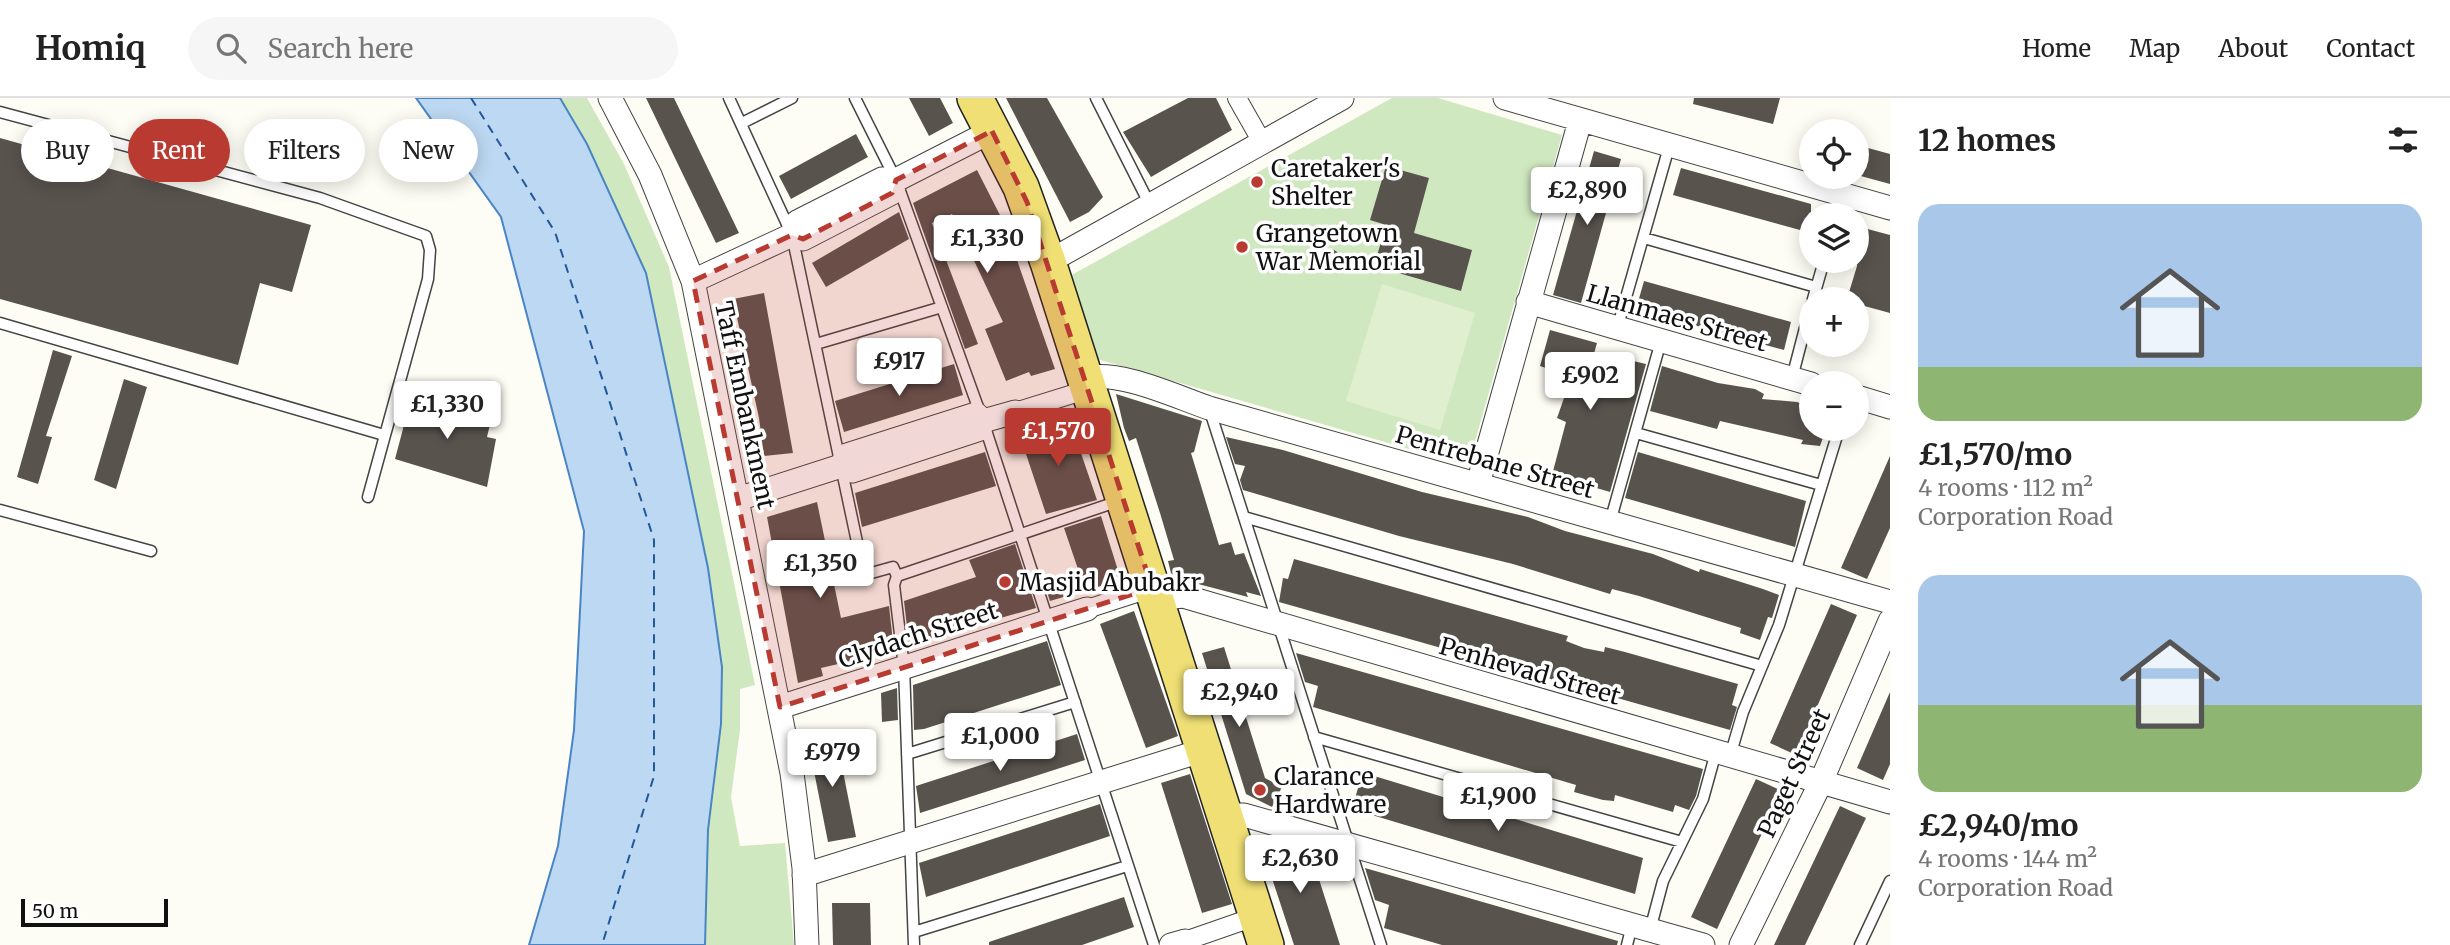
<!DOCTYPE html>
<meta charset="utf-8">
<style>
:root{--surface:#fff;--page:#f6f6f6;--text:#222;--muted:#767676;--line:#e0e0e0;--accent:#b83a31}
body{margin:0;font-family:Merriweather,serif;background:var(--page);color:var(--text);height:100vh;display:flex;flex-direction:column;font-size:26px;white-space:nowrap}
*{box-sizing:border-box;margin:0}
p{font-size:23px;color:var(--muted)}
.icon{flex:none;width:38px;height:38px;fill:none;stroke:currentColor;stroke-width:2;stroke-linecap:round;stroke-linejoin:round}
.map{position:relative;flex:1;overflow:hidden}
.drawer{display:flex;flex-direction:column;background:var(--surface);width:560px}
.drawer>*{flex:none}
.banner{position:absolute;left:21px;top:21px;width:665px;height:63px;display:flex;gap:14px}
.controls{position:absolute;left:1799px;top:21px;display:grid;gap:14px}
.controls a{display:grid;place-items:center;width:70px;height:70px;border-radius:50%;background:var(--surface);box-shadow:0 4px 18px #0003;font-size:35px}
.scale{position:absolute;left:21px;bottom:18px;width:147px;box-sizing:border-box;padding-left:7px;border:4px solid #111;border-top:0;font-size:19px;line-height:24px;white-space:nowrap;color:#111;-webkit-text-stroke:5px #fff;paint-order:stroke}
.price{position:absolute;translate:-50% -60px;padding:0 16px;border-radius:7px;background:#fff;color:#222;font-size:23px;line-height:46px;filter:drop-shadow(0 2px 4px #0008)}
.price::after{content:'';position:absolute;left:50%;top:42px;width:21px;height:16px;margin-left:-10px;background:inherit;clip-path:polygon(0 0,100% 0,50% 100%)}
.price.active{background:var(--accent);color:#fff}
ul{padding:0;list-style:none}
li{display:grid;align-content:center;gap:14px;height:371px;padding:0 28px}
li span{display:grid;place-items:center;height:217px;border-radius:21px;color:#555}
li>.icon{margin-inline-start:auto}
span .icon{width:126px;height:126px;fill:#fffc;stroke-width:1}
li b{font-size:30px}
h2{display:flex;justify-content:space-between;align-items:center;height:84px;padding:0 28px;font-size:30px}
.chip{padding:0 24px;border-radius:32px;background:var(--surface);box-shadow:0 4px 18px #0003;font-size:24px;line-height:63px}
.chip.active{background:var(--accent);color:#fff}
header{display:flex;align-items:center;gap:42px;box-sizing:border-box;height:98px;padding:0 35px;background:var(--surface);border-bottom:2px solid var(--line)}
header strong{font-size:33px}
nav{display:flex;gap:38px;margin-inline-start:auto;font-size:24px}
.search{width:490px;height:63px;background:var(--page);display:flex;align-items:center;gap:18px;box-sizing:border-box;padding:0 24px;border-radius:38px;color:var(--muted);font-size:26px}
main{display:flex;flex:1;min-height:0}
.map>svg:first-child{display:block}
</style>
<header>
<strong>Homiq</strong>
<div class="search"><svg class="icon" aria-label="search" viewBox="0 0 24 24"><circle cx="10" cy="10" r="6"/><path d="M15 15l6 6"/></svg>Search here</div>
<nav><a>Home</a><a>Map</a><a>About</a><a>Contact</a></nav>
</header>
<main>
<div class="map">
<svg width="1890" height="847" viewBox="0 0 1890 847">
<rect width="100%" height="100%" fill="#fefdf5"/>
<path fill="#d0e8c0" d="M560,0H587L624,66L669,169L755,587L740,591V632L731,699L740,748L785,745L794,847H705L708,732L721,626L646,175L587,46Z
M1392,0H1438L1562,37L1468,368L1097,261L1068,179Z"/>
<path fill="#e1efd1" d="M1382,186L1475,215L1440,332L1346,303Z"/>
<path fill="#bdd8f2" stroke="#4985c5" stroke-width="2" d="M416,0H560L587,46L646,175L708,470L722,569L721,626L708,732L705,847H529L558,748L574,632L584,433L501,119Z"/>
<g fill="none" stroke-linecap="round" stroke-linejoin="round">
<path stroke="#21589b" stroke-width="2" stroke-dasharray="9 7" stroke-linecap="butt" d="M471,0L555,134L654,442V678L602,847"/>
</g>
<path fill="#59534e" d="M646,0H674L739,135L716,145Z
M909,0H940L953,25L929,38Z
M1006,0H1047L1103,99L1089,114L1070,124Z
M1188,0H1216L1232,32L1151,79L1123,34Z
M1694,0H1780L1773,26L1693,6Z
M856,36L868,59L791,101L779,78Z
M0,40L311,127L292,194L260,185L238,267L0,201Z
M1857,47L1890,56V86L1857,77Z
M1594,53L1621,61L1581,205L1553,197Z
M1386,68L1429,80L1414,135L1472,152L1461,193L1374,168L1386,127L1370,122Z
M1681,70L1811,106V135L1673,97Z
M977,72L1004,125L1055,271L1031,278L1029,274L1006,283L985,231L1003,224L952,116L932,125L978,246L965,251L913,105Z
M899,114L909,141L826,189L812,165Z
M1860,129L1890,137V215L1857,206V201H1847L1857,168Z
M1320 161a10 10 0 1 1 20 0a10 10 0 1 1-20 0Z
M1644,183L1791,224L1784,252L1636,211Z
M764,195L793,355L764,358L759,320L733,201Z
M1550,232L1597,245L1587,280L1622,288L1629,262L1646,266L1610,394L1552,377L1566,324L1557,320L1564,300L1559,298L1564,280L1545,275L1546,270L1540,268Z
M53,252L72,258L46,338L52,339L38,386L17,379Z
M954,266L963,297L844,334L835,303Z
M1662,268L1718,285L1755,291L1764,296L1762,301L1797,304L1811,309V331H1826L1820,348L1801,346L1803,342L1720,323L1717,331L1650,313Z
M124,281L147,289L116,391L94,382Z
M1116,296L1202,323L1194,354L1191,355L1219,447L1231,444L1235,457L1244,455L1261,498L1246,494L1248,499L1175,480L1171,475L1168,463L1174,462L1160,415L1136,340L1129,343L1124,330Z
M412,297L492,318L487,339L496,341L487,389L395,361Z
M1070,323L1097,402L1046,416L1020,338Z
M1226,339L1283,352L1422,394L1528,419L1565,433L1653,456L1699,474L1700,471L1763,491L1779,497L1772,520L1768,519L1760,542L1740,535L1741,530L1639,498L1612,491L1610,496L1513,466L1399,438L1243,392L1240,382L1245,368L1235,366Z
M985,354L996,388L862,429L855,395Z
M1638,354L1806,403L1795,449L1625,400Z
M1890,358V430L1867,481L1841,470Z
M817,404L841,520L889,508L894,553L821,570L823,578L798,585L767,419Z
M1101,418L1121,482L1050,503L1045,488L1080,477L1064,430Z
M1015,446L1036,510L909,546L904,503L976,479L969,462Z
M1294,461L1568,538L1566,543L1584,550L1604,554L1605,549L1625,554L1738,586L1732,607L1737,609L1730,632L1279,504L1283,480L1288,481Z
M1831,506L1857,517L1796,657L1770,645Z
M1134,513L1178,638L1146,650L1100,526Z
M1047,543L1061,587L924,631L914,632L913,587Z
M1224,549L1265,680L1282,689L1272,709L1246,696L1202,555Z
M1296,555L1703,671L1696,698L1689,712L1675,707L1673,714L1615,697L1614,703L1603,702L1574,694L1576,687L1313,609L1318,588L1305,584Z
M897,590L898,622L882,624L881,595Z
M1890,594V666L1883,682L1857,670Z
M1077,636L1085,662L920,715L916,688Z
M836,638L856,739L828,744L808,643Z
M1190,676L1232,806L1202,815L1161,685Z
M1371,677L1643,760L1635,796L1352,711L1358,690Z
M1756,681L1782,693L1717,831L1691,819Z
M1100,706L1110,738L926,799L919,765Z
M1840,708L1866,720L1805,847H1774Z
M1274,742L1310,753L1340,847H1294L1261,747Z
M1365,770L1618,843L1617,847H1442L1384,830L1389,807L1375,802Z
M1124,799L1134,829L1082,847H989V844Z
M832,805H870L871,847H833Z"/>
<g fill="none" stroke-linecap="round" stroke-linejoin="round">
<defs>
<path id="service" d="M729,0L792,137L864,477L893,469L897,478L1119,403
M855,0L896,82L983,323L1154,847
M1096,0L1150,107
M0,14L320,100L426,138L430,152L428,181L368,399
M742,25L792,0
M1837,117L1843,96
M1644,140L1816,189
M1813,201L1824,163
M0,225L384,337
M1617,231L1669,49
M816,246L942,209
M1792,280L1811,207
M1209,310L1381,847
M1636,335L1821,387
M0,412L151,453
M1244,419L1762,568
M1610,424L1661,243
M897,478L894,487L904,569L914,847
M1314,639L1682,744
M907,656L1075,604
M1730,658L1743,614L1779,527L1839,331
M1650,832L1663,783L1703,701L1716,654
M914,834L1127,768
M1627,847L1632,827
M1860,847L1890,783"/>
<path id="pedestrian" d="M1237,0L1262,44
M1015,314L1089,291
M1087,511L1152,490
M1185,843L1257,818"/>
<path id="minor" d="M610,0L650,77L693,183L792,675L804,770L807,847
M1505,0L1890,110
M792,137L803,141L892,95L896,82
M1048,164L1342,0
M693,183L792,137L797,124L882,81L896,82L992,33
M1528,204L1811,286
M1085,280C1120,272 1174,298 1209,310L1890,504
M1857,299L1890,309
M841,368L847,357L976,316L983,323
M1478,386L1580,23
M738,401L841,368L852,373L980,331L983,323L1015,314
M1156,501L1183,498L1890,704
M780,609L1087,511
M1224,717H1244L1703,847
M804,777L1204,652
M1171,847L1185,843
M1741,847L1821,684L1890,523"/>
<path id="primary" d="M975,0L1021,89L1048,164L1266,847"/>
</defs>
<use href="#service" stroke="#444" stroke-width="13"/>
<use href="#pedestrian" stroke="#444" stroke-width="20"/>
<use href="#minor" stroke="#444" stroke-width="25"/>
<use href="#primary" stroke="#222" stroke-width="38"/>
<use href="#service" stroke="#fff" stroke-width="10"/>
<use href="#pedestrian" stroke="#fff" stroke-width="18"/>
<use href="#minor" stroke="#fff" stroke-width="23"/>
<use href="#primary" stroke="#efdf75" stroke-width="35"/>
</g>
<path fill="#b83a31" fill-opacity="0.2" stroke="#b83a31" stroke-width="5" stroke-dasharray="14 9" stroke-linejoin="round" d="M992,33L1027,104L1152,490L780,609L693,183L792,137L803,141L892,95L896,82Z"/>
<g fill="#b83a31" stroke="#fff" stroke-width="2.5">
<circle cx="1257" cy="84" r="7"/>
<circle cx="1242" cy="149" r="7"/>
<circle cx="1005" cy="484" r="7"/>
<circle cx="1260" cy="692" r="7"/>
</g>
<g text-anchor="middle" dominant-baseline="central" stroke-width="7" stroke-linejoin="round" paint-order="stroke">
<g font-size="24" fill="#111" stroke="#fff" text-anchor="start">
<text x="1271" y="70">Caretaker's<tspan x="1271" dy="28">Shelter</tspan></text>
<text x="1256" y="135">Grangetown<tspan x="1256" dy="28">War Memorial</tspan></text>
<text x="1019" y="484">Masjid Abubakr</text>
<text x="1274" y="678">Clarance<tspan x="1274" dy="28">Hardware</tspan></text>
</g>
<g font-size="24" fill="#111" stroke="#fff">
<text transform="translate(1677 220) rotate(16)">Llanmaes Street</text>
<text transform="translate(745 307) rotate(78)">Taff Embankment</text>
<text transform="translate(1495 364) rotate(16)">Pentrebane Street</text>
<text transform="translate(918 537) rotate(-18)">Clydach Street</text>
<text transform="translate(1530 573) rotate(16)">Penhevad Street</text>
<text transform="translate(1794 675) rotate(-65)">Paget Street</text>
</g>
</g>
</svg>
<div class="controls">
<a><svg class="icon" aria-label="locate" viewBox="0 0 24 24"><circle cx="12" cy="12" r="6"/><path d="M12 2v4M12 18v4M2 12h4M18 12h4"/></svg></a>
<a><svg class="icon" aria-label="layers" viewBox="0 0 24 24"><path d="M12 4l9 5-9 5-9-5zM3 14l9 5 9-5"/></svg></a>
<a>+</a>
<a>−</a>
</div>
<div class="scale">50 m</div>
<b class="price" style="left:1587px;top:129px">£2,890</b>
<b class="price" style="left:987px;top:177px">£1,330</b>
<b class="price" style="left:899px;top:300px">£917</b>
<b class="price" style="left:1590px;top:314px">£902</b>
<b class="price" style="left:447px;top:343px">£1,330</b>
<b class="price active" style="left:1058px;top:370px">£1,570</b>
<b class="price" style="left:820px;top:502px">£1,350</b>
<b class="price" style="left:1239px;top:631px">£2,940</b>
<b class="price" style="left:1000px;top:675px">£1,000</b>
<b class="price" style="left:832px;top:691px">£979</b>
<b class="price" style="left:1498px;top:735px">£1,900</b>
<b class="price" style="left:1300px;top:797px">£2,630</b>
<div class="banner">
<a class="chip">Buy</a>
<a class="chip active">Rent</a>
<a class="chip">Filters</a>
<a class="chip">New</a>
</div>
</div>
<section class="drawer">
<h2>12 homes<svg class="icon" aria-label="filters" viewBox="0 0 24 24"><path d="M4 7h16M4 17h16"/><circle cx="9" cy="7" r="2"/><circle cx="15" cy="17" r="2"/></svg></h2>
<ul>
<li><span style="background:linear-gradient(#a9c7e8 75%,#8fb573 0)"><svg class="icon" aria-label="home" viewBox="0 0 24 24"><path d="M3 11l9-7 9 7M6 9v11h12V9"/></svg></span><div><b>£1,570/mo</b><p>4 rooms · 112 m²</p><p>Corporation Road</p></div></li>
<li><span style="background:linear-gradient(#a9c7e8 60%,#8fb573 0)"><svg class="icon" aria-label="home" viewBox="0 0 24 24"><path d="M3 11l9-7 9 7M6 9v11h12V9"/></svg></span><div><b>£2,940/mo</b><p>4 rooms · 144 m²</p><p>Corporation Road</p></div></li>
</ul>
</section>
</main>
